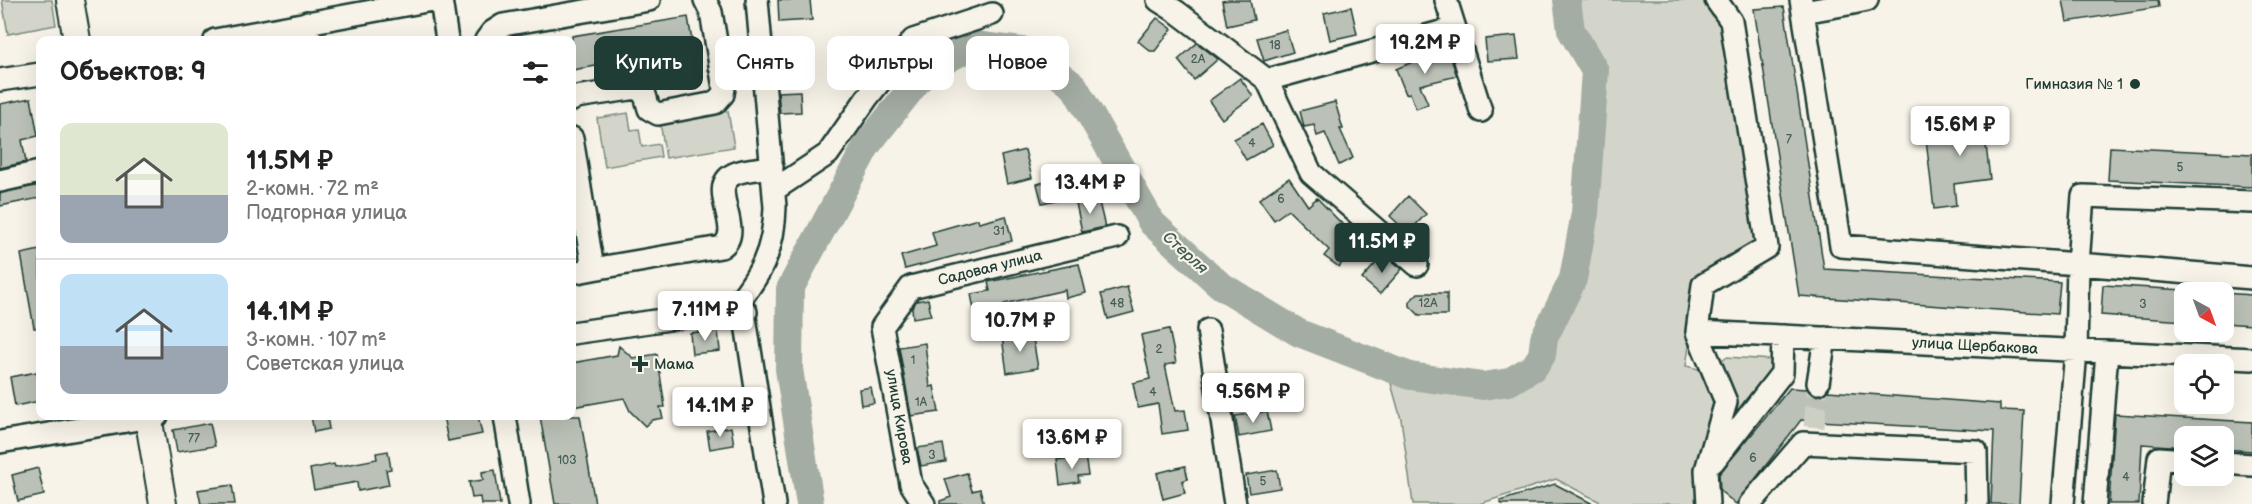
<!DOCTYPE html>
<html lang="ru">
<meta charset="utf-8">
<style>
:root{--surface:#fff;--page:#f2f2f2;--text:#222;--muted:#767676;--line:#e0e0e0;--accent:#1f3d34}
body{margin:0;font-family:"Balsamiq Sans",sans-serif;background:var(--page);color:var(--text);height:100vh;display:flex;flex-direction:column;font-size:22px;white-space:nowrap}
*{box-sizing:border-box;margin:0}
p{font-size:20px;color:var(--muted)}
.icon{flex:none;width:33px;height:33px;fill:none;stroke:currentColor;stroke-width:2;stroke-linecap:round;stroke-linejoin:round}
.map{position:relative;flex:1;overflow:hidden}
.side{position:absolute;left:36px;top:36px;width:540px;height:384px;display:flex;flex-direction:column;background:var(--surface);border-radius:12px;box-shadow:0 6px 24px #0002}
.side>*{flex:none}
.hud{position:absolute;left:594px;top:36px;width:570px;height:54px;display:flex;gap:12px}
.needle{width:39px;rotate:139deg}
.buttons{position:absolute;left:2174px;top:282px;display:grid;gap:12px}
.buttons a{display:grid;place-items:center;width:60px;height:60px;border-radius:12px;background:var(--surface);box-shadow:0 6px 24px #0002;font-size:30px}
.price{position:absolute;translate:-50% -51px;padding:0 14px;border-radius:6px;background:#fff;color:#222;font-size:20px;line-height:39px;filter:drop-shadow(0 2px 3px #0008)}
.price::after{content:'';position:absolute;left:50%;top:36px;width:18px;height:14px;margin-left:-9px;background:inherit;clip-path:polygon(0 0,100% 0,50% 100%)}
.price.on{background:var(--accent);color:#fff}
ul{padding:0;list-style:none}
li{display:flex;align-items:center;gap:18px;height:150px;padding:0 24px}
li+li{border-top:2px solid var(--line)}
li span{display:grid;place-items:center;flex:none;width:168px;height:120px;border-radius:12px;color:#555}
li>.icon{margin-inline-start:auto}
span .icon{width:72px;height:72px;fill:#fffc;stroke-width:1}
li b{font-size:26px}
h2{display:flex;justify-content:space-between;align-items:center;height:72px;padding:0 24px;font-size:26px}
.tag{padding:0 21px;border-radius:12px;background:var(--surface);box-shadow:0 6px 24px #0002;font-size:21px;line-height:54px}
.tag.on{background:var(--accent);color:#fff}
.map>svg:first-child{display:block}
</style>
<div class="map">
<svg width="2252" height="504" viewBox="0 0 2252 504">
<rect width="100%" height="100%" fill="#f7f3e8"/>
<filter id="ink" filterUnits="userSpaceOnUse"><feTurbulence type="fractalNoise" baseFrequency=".0167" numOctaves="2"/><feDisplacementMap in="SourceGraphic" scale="12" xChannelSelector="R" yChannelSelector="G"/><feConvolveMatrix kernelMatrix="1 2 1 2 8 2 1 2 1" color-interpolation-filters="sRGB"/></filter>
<g filter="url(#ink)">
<path fill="#d3d5ca" stroke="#79897f" stroke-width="1.5" d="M2,0H52L56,25L8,34Z
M1576,0H1707L1724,22L1761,241L1699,282L1686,366L1707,371L1726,357L1773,360V376L1735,422L1694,481L1697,491V504H1604L1556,479L1479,504H1413L1401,419L1390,380L1483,394L1517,389L1545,367L1554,336L1581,283L1591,234L1600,93L1605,70L1580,31Z
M728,111L734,147L666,158L660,122Z
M628,113L631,130L639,129L642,147L659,144L661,157L605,167L597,118Z"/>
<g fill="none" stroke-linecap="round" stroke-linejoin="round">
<path stroke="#a4ada3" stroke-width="28" d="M810,504L789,369L790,289L867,145L926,70L974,45L1030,52L1074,86L1152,223L1220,285L1299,333L1410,376L1483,386L1509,382L1534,367L1542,355L1544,338L1573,279L1585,213L1595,71L1571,30L1567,0"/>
</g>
<path fill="#bbc1b6" stroke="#1f3d34" stroke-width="1.5" d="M778,0H810L812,20L779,22Z
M1229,0H1250L1254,20L1227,26L1222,1Z
M2063,0H2158L2159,7L2067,22Z
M1351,7L1357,34L1330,40L1324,13Z
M1784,7L1824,269L2060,282L2057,314L1799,296L1754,9Z
M688,17L699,82L666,88L660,55L572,70V36Z
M1157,18L1172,29L1155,51H1150L1138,41Z
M1286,30L1293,52L1264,61L1257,38Z
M1516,36L1519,59L1487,61L1485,39Z
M1197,43L1218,59L1194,80L1178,60Z
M804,46L805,62L781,64L780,48Z
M1449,52L1457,76L1420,85L1428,104L1416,109L1410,93L1406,94L1396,69L1417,60Z
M1240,78L1253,96L1222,119L1209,101Z
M800,91L801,112L780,113L778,92Z
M31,98L38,136L22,140L26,162L0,168V104Z
M1335,102L1343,129H1340L1353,158L1339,165L1325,133L1317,136L1314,125L1304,127L1300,111Z
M2003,120L2006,143L1986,145L1990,179L1954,184L1956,206L1934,209L1925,130Z
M1262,124L1273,145L1246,160L1234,139Z
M2110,147L2252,154V187L2108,180Z
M1025,150L1032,178L1007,184L1001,156Z
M1063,177L1068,197L1042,203L1037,184Z
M1289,178L1308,206L1317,198L1346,228L1350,223L1362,235L1339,267L1324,256L1329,250L1288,210L1274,220L1259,199Z
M40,185V198L0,206V193Z
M1408,196L1426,214L1408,233L1390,216Z
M1098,198L1105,227L1082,232L1076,203Z
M1006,216L1012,241L905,269L901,256L936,246L932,232L978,219L979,223Z
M40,250V328H34L21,254Z
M1384,254L1402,269L1380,294L1362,279Z
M1079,264L1086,293L1066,298L1065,290L1004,304L1006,315L976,320L971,294L990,291L988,282Z
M2103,285L2184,290V321L2101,315Z
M1127,287L1134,312L1108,319L1101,294Z
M1418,293H1447V315H1419L1410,306V301Z
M2223,293L2252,295V325L2223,323Z
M928,299L931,315L913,318L912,308L916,301Z
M1169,329L1176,363L1165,365L1175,411L1185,410L1188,430L1162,434L1158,404L1138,408L1133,383L1150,379L1141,335Z
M718,330L720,351L692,354L690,333Z
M1032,333L1038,368L1007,373L1002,337Z
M925,343L930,387L934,386L939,412L911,416L899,347Z
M619,346L633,358L657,354L665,407H660L663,418L652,420L645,426L630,411L624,398L572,407V363L617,355Z
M37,372L40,401L15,406L10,377Z
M871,387L874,403L861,405L859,389Z
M1790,388L1807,389L1817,396L1828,391L2000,404V410L2024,411L2019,504H1991L1994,431L1801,420L1736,504L1720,491L1719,474Z
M1267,411L1271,431L1239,437L1235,416Z
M2115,414L2252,422V451L2223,449V436H2184V447L2142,444L2139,504H2109Z
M311,416H327L329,429L314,432Z
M443,416H478L482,434L448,441Z
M540,416H580L595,504H555Z
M210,423L215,446L177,452L173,430Z
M731,427L734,445L710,449L707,431Z
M943,444L946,462L921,466L917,448Z
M388,451L391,469L386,470L389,485L358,491L357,482L314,490L310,469L334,464L335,467L377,459L376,453Z
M1085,456L1088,475L1078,476L1079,482L1060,485L1057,460Z
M1185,466L1188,479L1182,481L1185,493L1163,499L1157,473Z
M38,468L44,495L18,501L12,475Z
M495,470L500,504H481L480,497L472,498L469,482L483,480L482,472Z
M1277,470L1280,488L1249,493L1246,475Z
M967,473L972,491L980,489L984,504H940V501L951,497L945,479Z
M1555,484L1593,504H1501L1500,501Z
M232,485L235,504H201L198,490Z"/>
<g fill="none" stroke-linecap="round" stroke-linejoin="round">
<path stroke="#cccfc4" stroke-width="21" stroke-dasharray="21 10" stroke-linecap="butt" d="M1814,427L1818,383"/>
<defs>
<path id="minor" d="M441,0L447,40
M1158,0L1177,12L1267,80L1311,173L1417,265
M1446,0L1481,111
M1801,0L1803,12L1848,4L1847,0
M1848,4L1867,0
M1803,12L1841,246L2078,264L2076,351L2063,504
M307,22L310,40
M215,40L432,0
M486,40L492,32L503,25L649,0
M720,67L763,64
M0,80L40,74
M1267,80L1455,28
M572,100L576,97L637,88L645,95L649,109L658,114L715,103L723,94L724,88L711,12L705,0
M572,138L593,269L572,273
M0,181L40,172
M774,190L828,154L867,98L913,40L992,14
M2252,202L2083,196L2078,264L2252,278
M593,269L721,247C747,231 705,188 734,174C744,169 761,169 772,167
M732,310C760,276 774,252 775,207L757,0
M744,311L774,504
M1208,330L1235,504
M1697,332L2252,359
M572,333L732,310L746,312
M1818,383L1825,338
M505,416L519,504
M0,442L157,416
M1713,462L1782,373L1783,336
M2223,463L2252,465
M924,504L911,484L882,327L911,287L1117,237
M1708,504L1706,470L1726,402L1697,332L1703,285L1767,247L1731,21L1716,0
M1750,504L1803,443L1976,451L1977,504
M2095,504L2107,352
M2154,504L2159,458L2184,460"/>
<path id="major" d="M70,0L77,40
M148,416L163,504"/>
</defs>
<use href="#minor" stroke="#1f3d34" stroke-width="26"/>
<use href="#major" stroke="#1f3d34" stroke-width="30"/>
<use href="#minor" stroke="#f7f3e8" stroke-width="21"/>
<use href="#major" stroke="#f7f3e8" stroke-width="26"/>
</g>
</g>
<g fill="#1f3d34" stroke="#f7f3e8" stroke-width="2">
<circle cx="2135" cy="84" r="6"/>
<path d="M637 355h6v6h6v6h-6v6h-6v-6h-6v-6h6z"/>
</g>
<g text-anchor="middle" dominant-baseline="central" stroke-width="4.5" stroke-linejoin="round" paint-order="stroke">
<g font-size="12" fill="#465e54">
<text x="1275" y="45">18</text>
<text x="1198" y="59">2А</text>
<text x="1789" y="139">7</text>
<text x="1252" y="143">4</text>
<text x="2180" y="167">5</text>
<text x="1281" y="199">6</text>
<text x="999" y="231">31</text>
<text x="1117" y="303">48</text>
<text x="1428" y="303">12А</text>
<text x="2143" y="304">3</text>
<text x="1159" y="349">2</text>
<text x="913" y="360">1</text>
<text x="1153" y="392">4</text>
<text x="921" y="402">1А</text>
<text x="194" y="438">77</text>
<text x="932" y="455">3</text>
<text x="1753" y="458">6</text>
<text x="567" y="460">103</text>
<text x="2126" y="477">4</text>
<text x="1263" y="481">5</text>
</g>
<g font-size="15" fill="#1f3d34" stroke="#f7f3e8" text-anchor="end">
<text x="2123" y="84">Гимназия № 1</text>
<text x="654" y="364" text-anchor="start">Мама</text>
</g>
<g font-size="15" fill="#1f3d34" stroke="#f7f3e8">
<text transform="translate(990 268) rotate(-14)">Садовая улица</text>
<text transform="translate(1975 346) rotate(3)">улица Щербакова</text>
<text transform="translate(899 417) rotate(80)">улица Кирова</text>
</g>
<g font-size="16" font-style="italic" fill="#405950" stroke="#f7f3e8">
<text transform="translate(1185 253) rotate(42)">Стерля</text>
</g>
</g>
</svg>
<div class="buttons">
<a><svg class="needle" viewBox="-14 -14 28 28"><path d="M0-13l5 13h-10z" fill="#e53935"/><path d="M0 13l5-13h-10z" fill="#767676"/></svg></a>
<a><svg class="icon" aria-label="locate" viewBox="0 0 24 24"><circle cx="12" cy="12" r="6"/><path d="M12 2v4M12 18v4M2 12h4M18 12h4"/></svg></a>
<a><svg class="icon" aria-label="layers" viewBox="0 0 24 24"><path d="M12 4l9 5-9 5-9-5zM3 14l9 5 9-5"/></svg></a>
</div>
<b class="price" style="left:1425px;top:75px">19.2M ₽</b>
<b class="price" style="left:1960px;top:157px">15.6M ₽</b>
<b class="price" style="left:1090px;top:215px">13.4M ₽</b>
<b class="price on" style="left:1382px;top:274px">11.5M ₽</b>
<b class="price" style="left:705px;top:342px">7.11M ₽</b>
<b class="price" style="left:1020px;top:353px">10.7M ₽</b>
<b class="price" style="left:1253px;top:424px">9.56M ₽</b>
<b class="price" style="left:720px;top:438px">14.1M ₽</b>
<b class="price" style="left:1072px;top:470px">13.6M ₽</b>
<div class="hud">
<a class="tag on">Купить</a>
<a class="tag">Снять</a>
<a class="tag">Фильтры</a>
<a class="tag">Новое</a>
</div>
<section class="side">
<h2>Объектов: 9<svg class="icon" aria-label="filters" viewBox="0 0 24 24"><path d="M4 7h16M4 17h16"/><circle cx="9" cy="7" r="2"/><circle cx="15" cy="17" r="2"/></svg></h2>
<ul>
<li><span style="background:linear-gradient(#dfe7d0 60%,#9aa5b1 0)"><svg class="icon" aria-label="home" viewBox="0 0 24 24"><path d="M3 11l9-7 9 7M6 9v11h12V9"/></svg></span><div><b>11.5M ₽</b><p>2-комн. · 72 m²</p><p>Подгорная улица</p></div></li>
<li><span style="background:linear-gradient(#bfe0f5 60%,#9aa5b1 0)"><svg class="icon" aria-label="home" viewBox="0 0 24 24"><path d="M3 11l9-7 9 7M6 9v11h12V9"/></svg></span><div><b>14.1M ₽</b><p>3-комн. · 107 m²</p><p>Советская улица</p></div></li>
</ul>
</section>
</div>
